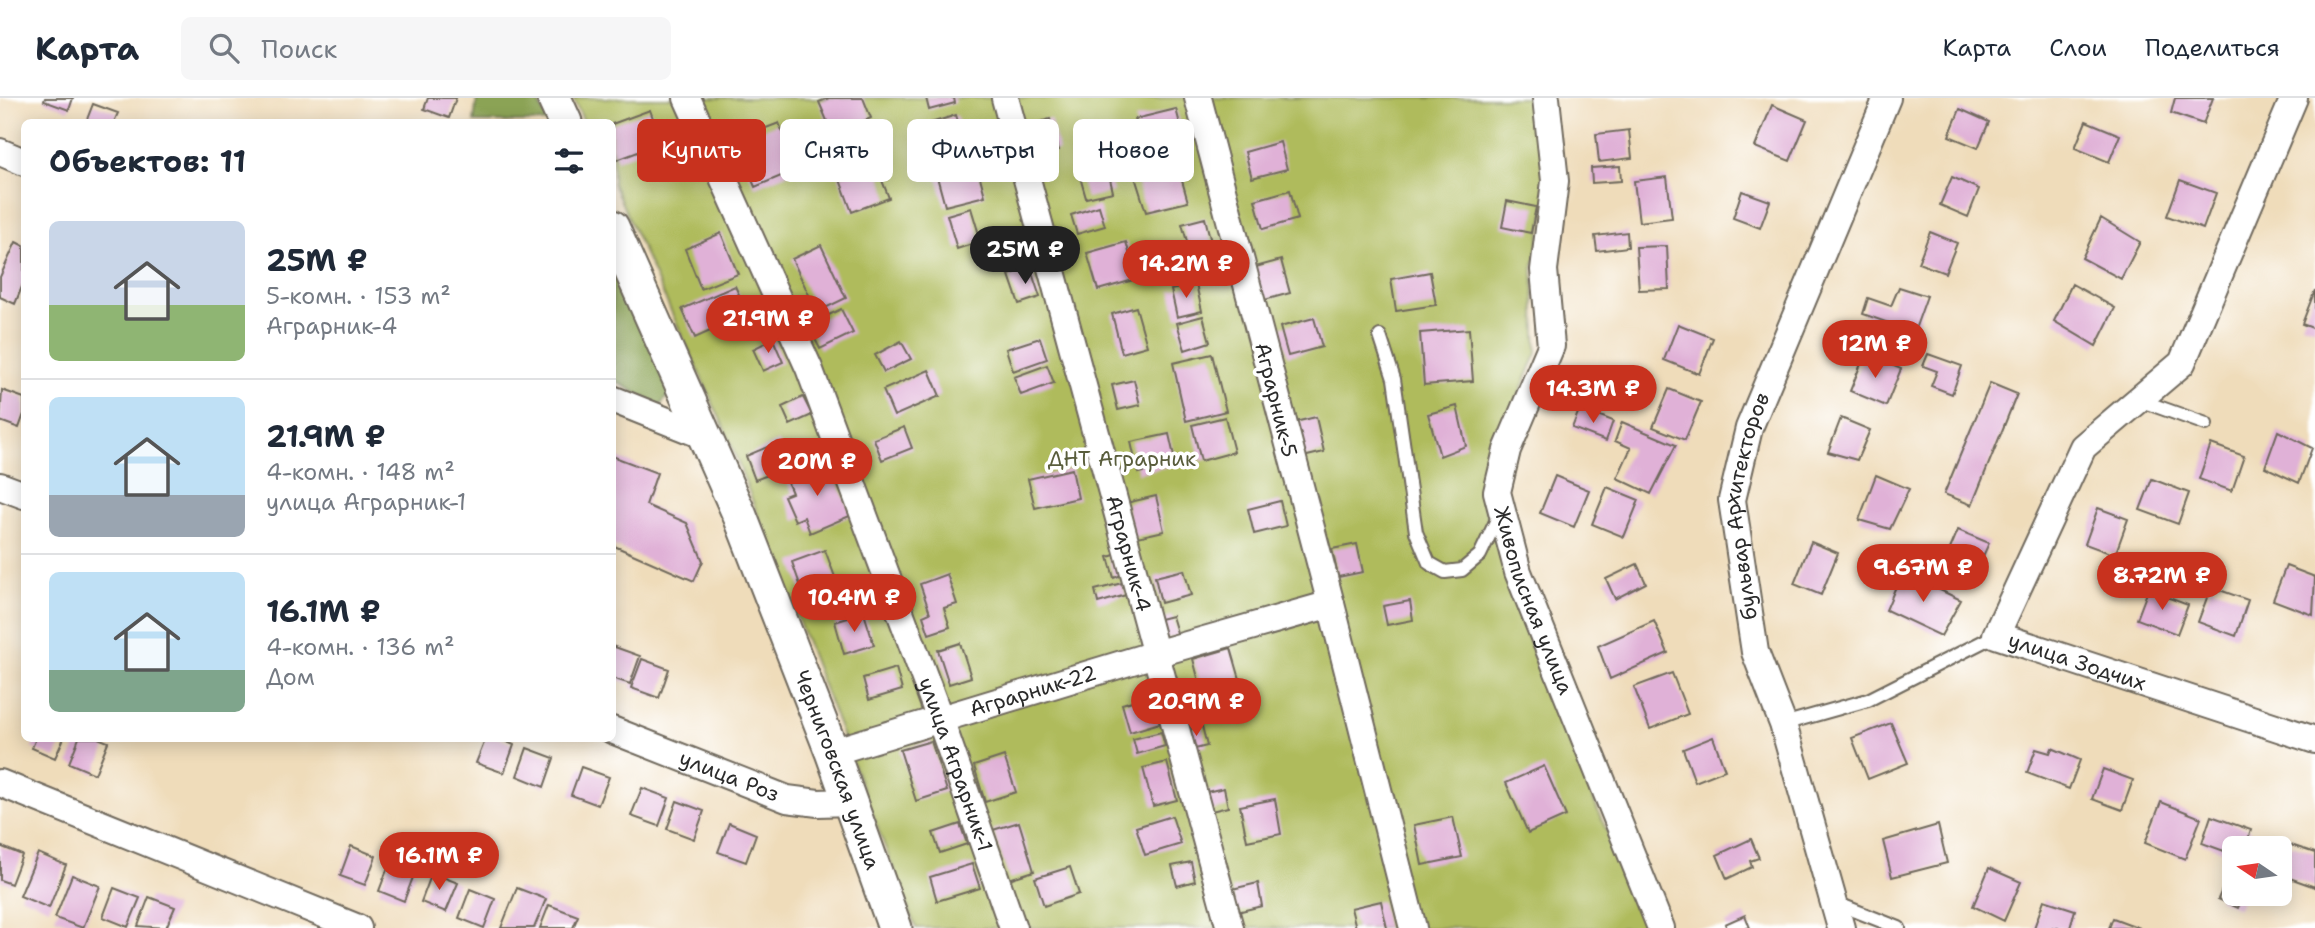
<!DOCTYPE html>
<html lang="ru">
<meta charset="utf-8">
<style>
:root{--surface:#fff;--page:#f6f6f7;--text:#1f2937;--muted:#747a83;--line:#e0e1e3;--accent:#c8321e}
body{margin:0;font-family:"Shantell Sans",sans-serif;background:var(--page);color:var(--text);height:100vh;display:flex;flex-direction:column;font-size:26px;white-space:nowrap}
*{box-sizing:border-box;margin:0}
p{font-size:23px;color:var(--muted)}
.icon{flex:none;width:38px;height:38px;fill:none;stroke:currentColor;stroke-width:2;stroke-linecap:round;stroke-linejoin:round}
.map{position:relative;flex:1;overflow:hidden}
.drawer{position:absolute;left:21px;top:21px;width:595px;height:623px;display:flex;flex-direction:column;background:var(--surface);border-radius:10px;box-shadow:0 4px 18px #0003}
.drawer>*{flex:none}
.hud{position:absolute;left:637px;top:21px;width:665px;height:63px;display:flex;gap:14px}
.needle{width:46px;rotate:283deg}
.fabs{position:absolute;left:2222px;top:738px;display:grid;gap:14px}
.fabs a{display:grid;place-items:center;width:70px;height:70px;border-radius:10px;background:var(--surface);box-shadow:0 4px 18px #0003;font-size:35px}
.price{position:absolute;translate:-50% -60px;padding:0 16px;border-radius:24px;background:var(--accent);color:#fff;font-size:23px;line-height:46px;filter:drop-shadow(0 2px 4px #0008)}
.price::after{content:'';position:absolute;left:50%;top:42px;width:21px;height:16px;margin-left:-10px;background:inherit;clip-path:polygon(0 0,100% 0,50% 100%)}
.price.current{background:#222;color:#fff}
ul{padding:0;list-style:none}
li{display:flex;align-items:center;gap:21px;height:175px;padding:0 28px}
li+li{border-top:2px solid var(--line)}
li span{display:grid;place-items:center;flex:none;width:196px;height:140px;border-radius:10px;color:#555}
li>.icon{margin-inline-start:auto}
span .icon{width:84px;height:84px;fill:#fffc;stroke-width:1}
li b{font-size:30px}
h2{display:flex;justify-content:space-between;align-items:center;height:84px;padding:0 28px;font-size:30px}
.pill{padding:0 24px;border-radius:10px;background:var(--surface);box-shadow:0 4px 18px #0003;font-size:24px;line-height:63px}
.pill.current{background:var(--accent);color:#fff}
header{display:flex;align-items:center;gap:42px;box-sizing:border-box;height:98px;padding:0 35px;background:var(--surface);border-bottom:2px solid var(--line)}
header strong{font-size:33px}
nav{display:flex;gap:38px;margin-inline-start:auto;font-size:24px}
.search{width:490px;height:63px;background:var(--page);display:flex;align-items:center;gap:18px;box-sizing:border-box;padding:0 24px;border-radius:10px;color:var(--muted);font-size:26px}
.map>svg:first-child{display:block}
</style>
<header>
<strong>Карта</strong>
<div class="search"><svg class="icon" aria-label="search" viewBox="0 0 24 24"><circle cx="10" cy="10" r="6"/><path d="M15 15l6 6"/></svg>Поиск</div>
<nav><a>Карта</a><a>Слои</a><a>Поделиться</a></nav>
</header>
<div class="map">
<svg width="2315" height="830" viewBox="0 0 2315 830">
<rect width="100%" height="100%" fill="#fff"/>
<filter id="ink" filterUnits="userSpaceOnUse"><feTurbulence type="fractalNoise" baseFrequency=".0143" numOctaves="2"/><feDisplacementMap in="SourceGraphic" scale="14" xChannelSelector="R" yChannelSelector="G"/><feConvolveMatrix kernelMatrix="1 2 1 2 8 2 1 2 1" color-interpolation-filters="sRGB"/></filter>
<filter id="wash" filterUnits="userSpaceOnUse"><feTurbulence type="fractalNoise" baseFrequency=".00686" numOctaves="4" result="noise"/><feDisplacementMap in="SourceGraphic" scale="28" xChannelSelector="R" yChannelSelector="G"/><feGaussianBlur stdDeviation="1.57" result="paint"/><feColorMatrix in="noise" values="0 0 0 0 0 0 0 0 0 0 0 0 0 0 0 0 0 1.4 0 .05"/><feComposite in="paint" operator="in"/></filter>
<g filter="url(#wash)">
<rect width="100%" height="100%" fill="#efdcba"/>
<path fill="#afbb5c" stroke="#6d7344" stroke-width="2" d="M573,0H1534L1548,96L1533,172L1537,255L1501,338L1481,399L1541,579L1648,830H916L727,336L613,86L612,24H584Z"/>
<path fill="#8ba354" stroke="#5b6740" stroke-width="2" d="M477,0H536L548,24H474Z
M612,162L673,291L660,308L613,282Z"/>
<g id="blocks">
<path fill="#e0b1d7" d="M45,0H73L69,12L44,3Z
M428,0H456L449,20L424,11Z
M829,0H863L871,20L833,37L819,4Z
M926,0H954L955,5L929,12Z
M2175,0H2213L2203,26L2171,15Z
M93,6L118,15L114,24H86Z
M1772,7L1807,22L1790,63L1755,49Z
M1176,11L1184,41L1142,51L1135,21Z
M1960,11L1989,24L1978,50L1949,38Z
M650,12L662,45L617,62L612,50V26Z
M956,17L963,39L935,47L928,26Z
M1050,21L1059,52L1037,58L1029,27Z
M2086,23L2120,37L2109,64L2075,50Z
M779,25L798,71L755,89L735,42Z
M1629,32L1632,60L1599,64L1596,36Z
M1280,44L1287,71L1252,80L1245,54Z
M976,64L985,98L945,108L936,75Z
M875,65L889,100L852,114L839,79Z
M1178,68L1188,104L1146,114L1135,79Z
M1620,68L1621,83L1592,85L1591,70Z
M1108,72L1113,94L1086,100L1080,79Z
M1667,79L1672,120L1639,124L1634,83Z
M1952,79L1979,91L1968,119L1940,107Z
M2180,82L2216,95L2203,131L2167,118Z
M1290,92L1298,121L1263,131L1255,102Z
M1742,93L1770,103L1760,130L1733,120Z
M1507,103L1536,109L1531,135L1502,129Z
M1099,108L1105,128L1077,136L1071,117Z
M971,110L981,143L957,151L947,117Z
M1205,120L1212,148L1190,154L1182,126Z
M2101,120L2140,144L2121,181L2082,160Z
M1627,134L1628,149L1597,153L1595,138Z
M1930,134L1957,145L1945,175L1918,165Z
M721,135L738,176L701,191L685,151Z
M1006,142L1013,164L984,173L977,151Z
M16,144L24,148V184L15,206L0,199V179Z
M1126,144L1137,181L1098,192L1087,155Z
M821,147L846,200L817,214L792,161Z
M1667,148L1669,191L1639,192L1636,149Z
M1281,162L1290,195L1261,203L1252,170Z
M1030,169L1040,199L1019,206L1009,177Z
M1430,174L1436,207L1396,213L1391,181Z
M1196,186L1202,213L1177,219L1171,192Z
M2072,186L2115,210L2096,248L2054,223Z
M735,188L748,216L695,240L682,211Z
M1899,189L1927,198L1914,234L1863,216L1868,200L1891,208Z
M2315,192V231L2302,226Z
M1136,209L1147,248L1122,255L1112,216Z
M841,211L853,235L820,251L808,227Z
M1203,218L1210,244L1185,252L1177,225Z
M1314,220L1322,249L1288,258L1280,229Z
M1678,226L1713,240L1699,276L1664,262Z
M1469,231L1473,283L1424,287L1420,235Z
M1040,240L1047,261L1013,273L1006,251Z
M773,241L783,264L763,273L753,251Z
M901,243L911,261L884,274L875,257Z
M1212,256L1226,313L1186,323L1173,265Z
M1865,256L1901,271L1886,308L1850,293Z
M1928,256L1962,268L1952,296L1931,288L1937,273L1923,268Z
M1047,267L1054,285L1021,297L1014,279Z
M929,272L940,298L894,318L883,292Z
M1134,282L1140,307L1118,312L1112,287Z
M1990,285L2017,296L1972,407L1944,396Z
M1669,291L1701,304L1685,342L1653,329Z
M2,292L24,300V316L19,330L0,323Z
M803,299L812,317L790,327L782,309Z
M1457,308L1466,348L1440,358L1428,316Z
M1580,310L1613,323L1606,343L1572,330Z
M1225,319L1234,354L1201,363L1192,327Z
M1316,319L1324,354L1303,359L1295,324Z
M1841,320L1870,332L1857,362L1828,354Z
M1622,324L1676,347L1651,396L1617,380L1631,350L1615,343Z
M904,329L912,350L882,362L874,341Z
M2278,333L2312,350L2299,385L2265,369Z
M1169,336L1176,367L1138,375L1131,344Z
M779,344L789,369L755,382L746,358Z
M2211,346L2244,358L2232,393L2199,381Z
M612,358L657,375L646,407L687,425L703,463L694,483L612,447Z
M828,363L852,417L810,435L804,419L795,423L784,398L792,395L786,381Z
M1072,371L1078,400L1035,410L1028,381Z
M1876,377L1909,391L1890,431L1859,422Z
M1555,378L1589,392L1574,429L1540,415Z
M2152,381L2189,395L2178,426L2140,412Z
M1607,389L1639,402L1624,439L1592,426Z
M1156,398L1164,433L1133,440L1126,405Z
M1280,403L1286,428L1254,436L1248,411Z
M2098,410L2128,421L2115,457L2085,446Z
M1958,432L1989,445L1975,476L1945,463Z
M1811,444L1838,455L1821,497L1794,486Z
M1357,446L1363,474L1338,479L1332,451Z
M825,452L838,487L804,498L792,464Z
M1118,456L1124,476L1114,480L1108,459Z
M1637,466L1646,485L1615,501L1606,481Z
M2286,468L2315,479L2313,517L2273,502Z
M1184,472L1191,497L1161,505L1155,479Z
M1902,474L1961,502L1941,538L1886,512Z
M947,476L957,506L944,510L950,529L929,536L923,518L930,515L920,486Z
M1122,485L1126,497L1098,505L1095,492Z
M2211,489L2248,502L2236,538L2198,524Z
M2148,492L2188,507L2177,536L2137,521Z
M1410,503L1413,522L1387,527L1383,508Z
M864,515L874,547L844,556L835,524Z
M1172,518L1178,538L1165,541L1160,521Z
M1654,523L1668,555L1610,581L1598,548Z
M960,545L971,579L949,586L938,552Z
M612,548L640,558L630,586L612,580Z
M1231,550L1244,595L1205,606L1193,561Z
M642,561L669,571L659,600L631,590Z
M896,570L902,592L869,602L863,580Z
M1672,575L1688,616L1650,631L1634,589Z
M1152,597L1160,625L1130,634L1122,606Z
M1891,625L1908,665L1868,681L1852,640Z
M1202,628L1207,648L1191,652L1186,632Z
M1161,634L1165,648L1137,656L1133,641Z
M1713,639L1725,672L1695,684L1683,651Z
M36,640H64L55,660L32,650Z
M79,640H98L108,644L95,676L69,665Z
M486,640H498L514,647L504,675L476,665Z
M931,643L947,693L916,703L900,652Z
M527,650L554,660L544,689L517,678Z
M2052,650L2080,662L2069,691L2027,675L2036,651L2050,655Z
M1004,658L1016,694L985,704L974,668Z
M1167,664L1177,702L1153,708L1143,670Z
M1544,668L1566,718L1528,735L1506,685Z
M581,669L609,679L598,707L571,697Z
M2103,671L2133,682L2122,712L2092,701Z
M642,690L669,700L659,728L631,718Z
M1224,690L1228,709L1207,714L1202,695Z
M1275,701L1281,736L1247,743L1240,708Z
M677,703L704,713L694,741L667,731Z
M2161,704L2201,720L2185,761L2145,745Z
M1172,718L1181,746L1145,757L1136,729Z
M2211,718L2251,732L2245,751H2235V757L2202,745Z
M1453,719L1462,759L1422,767L1414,727Z
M1019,724L1034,773L1009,781L993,732Z
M729,725L756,736L746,764L718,754Z
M960,726L967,746L940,755L933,735Z
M1938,727L1947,765L1892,779L1883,743Z
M1751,741L1759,760L1750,763L1752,769L1727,781L1717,757Z
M2291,747L2315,755V789L2281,777Z
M0,748L22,757L11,786L0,782Z
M351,748L376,758L365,787L340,778Z
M38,755L66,767L49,810L20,798Z
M390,764L415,774L404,803L379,793Z
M1191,764L1195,783L1177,788L1172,768Z
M972,766L980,790L937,803L930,779Z
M1070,769L1079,796L1044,808L1035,780Z
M1989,770L2021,784L2004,823L1973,808Z
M432,775L458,785L446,814L421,804Z
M72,777L100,788L83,830L55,820Z
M1258,785L1262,808L1237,814L1232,791Z
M2225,785L2235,790V796H2244L2238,810L2218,801Z
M114,790L140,800L128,829L103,819Z
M517,790L546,801L534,830H501Z
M470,791L495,801L484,830L459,820Z
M149,799L175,809L166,830L138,828Z
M2044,802L2075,812L2070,830H2034Z
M1381,803L1387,830H1356L1351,810Z
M549,807L578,818L573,830H540Z
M1745,817L1750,830H1727L1725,826Z
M2113,820L2140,830H2109Z"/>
</g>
</g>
<g filter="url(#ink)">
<use href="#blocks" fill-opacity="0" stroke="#70695d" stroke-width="2"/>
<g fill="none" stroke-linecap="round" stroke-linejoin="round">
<defs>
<path id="service" d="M1380,238L1394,281L1416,434L1429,465L1445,474L1462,472L1480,457L1500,415
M2139,302L2206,326
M1783,626L1868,602L1996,537
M1836,805L1899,830"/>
<g id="minor">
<path id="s1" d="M687,0L809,270L940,621L1013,830"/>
<path id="s2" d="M1005,0L1230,830"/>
<path id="s3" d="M1546,0L1555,83L1544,172L1551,248L1507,352L1497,394L1518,474L1661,830"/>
<path id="s4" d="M2294,0L2182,265L2083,349L1996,537L2315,642"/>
<path d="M0,54L24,64"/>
<path d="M612,301L707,339"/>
<path d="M0,388L24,397"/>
<path d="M1331,506L1413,830"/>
<path id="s5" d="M612,632L787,701L818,705L850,704"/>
<path id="s6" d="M832,654L1155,556L1331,506L1198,0"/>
<path d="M0,685L358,830"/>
<path id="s7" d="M1841,830L1783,626L1755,554L1732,402L1749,330L1887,0"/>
</g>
<g id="tertiary">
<path d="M554,0L565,24"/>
<path id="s8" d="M612,129L740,418L832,654L895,830"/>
</g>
</defs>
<use href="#service" stroke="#70695d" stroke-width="16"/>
<use href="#minor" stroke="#70695d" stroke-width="30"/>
<use href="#tertiary" stroke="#70695d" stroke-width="37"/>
<use href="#service" stroke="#fff" stroke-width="12"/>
<use href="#minor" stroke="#fff" stroke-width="26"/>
<use href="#tertiary" stroke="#fff" stroke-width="33"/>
</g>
</g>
<g text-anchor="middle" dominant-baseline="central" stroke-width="7" stroke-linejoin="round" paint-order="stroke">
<g font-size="21" fill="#2b2b2b" stroke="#fff">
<text transform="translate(1276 302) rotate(76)">Аграрник-5</text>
<text stroke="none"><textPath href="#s7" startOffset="438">бульвар Архитекторов</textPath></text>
<text stroke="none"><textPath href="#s2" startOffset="472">Аграрник-4</textPath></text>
<text stroke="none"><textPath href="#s3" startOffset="520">Живописная улица</textPath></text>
<text stroke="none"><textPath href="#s4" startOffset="710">улица Зодчих</textPath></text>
<text stroke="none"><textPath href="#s6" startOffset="210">Аграрник-22</textPath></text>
<text stroke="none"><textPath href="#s1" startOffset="719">улица Аграрник-1</textPath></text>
<text stroke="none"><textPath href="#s8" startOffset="588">Черниговская улица</textPath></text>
<text stroke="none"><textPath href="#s5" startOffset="126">улица Роз</textPath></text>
</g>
<g font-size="21" fill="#595d3c" stroke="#fff">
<text x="1122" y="361">ДНТ Аграрник</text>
</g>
</g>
</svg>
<div class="fabs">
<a><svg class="needle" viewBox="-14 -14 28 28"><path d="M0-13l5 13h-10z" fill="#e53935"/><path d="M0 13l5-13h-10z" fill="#747a83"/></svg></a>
</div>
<b class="price current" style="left:1025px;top:188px">25M ₽</b>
<b class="price" style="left:1186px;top:202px">14.2M ₽</b>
<b class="price" style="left:768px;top:257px">21.9M ₽</b>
<b class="price" style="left:1875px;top:282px">12M ₽</b>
<b class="price" style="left:1593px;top:327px">14.3M ₽</b>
<b class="price" style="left:817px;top:400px">20M ₽</b>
<b class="price" style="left:1923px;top:506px">9.67M ₽</b>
<b class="price" style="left:2162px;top:514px">8.72M ₽</b>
<b class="price" style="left:854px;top:536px">10.4M ₽</b>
<b class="price" style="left:1196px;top:640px">20.9M ₽</b>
<b class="price" style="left:439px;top:794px">16.1M ₽</b>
<div class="hud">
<a class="pill current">Купить</a>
<a class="pill">Снять</a>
<a class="pill">Фильтры</a>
<a class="pill">Новое</a>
</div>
<section class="drawer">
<h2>Объектов: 11<svg class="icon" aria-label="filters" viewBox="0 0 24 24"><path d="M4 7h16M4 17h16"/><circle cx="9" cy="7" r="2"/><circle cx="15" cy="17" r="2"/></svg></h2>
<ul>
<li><span style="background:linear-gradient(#c9d6e8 60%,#8fb573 0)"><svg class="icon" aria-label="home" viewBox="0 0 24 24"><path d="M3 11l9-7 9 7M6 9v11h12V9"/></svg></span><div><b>25M ₽</b><p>5-комн. · 153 m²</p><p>Аграрник-4</p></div></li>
<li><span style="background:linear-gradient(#bfe0f5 70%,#9aa5b1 0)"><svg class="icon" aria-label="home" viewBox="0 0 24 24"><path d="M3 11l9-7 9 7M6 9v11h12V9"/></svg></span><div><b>21.9M ₽</b><p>4-комн. · 148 m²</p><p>улица Аграрник-1</p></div></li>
<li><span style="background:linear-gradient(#bfe0f5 70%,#7fa58c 0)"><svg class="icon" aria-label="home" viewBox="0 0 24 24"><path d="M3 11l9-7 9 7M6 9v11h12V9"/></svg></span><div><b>16.1M ₽</b><p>4-комн. · 136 m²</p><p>Дом</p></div></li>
</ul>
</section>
</div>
